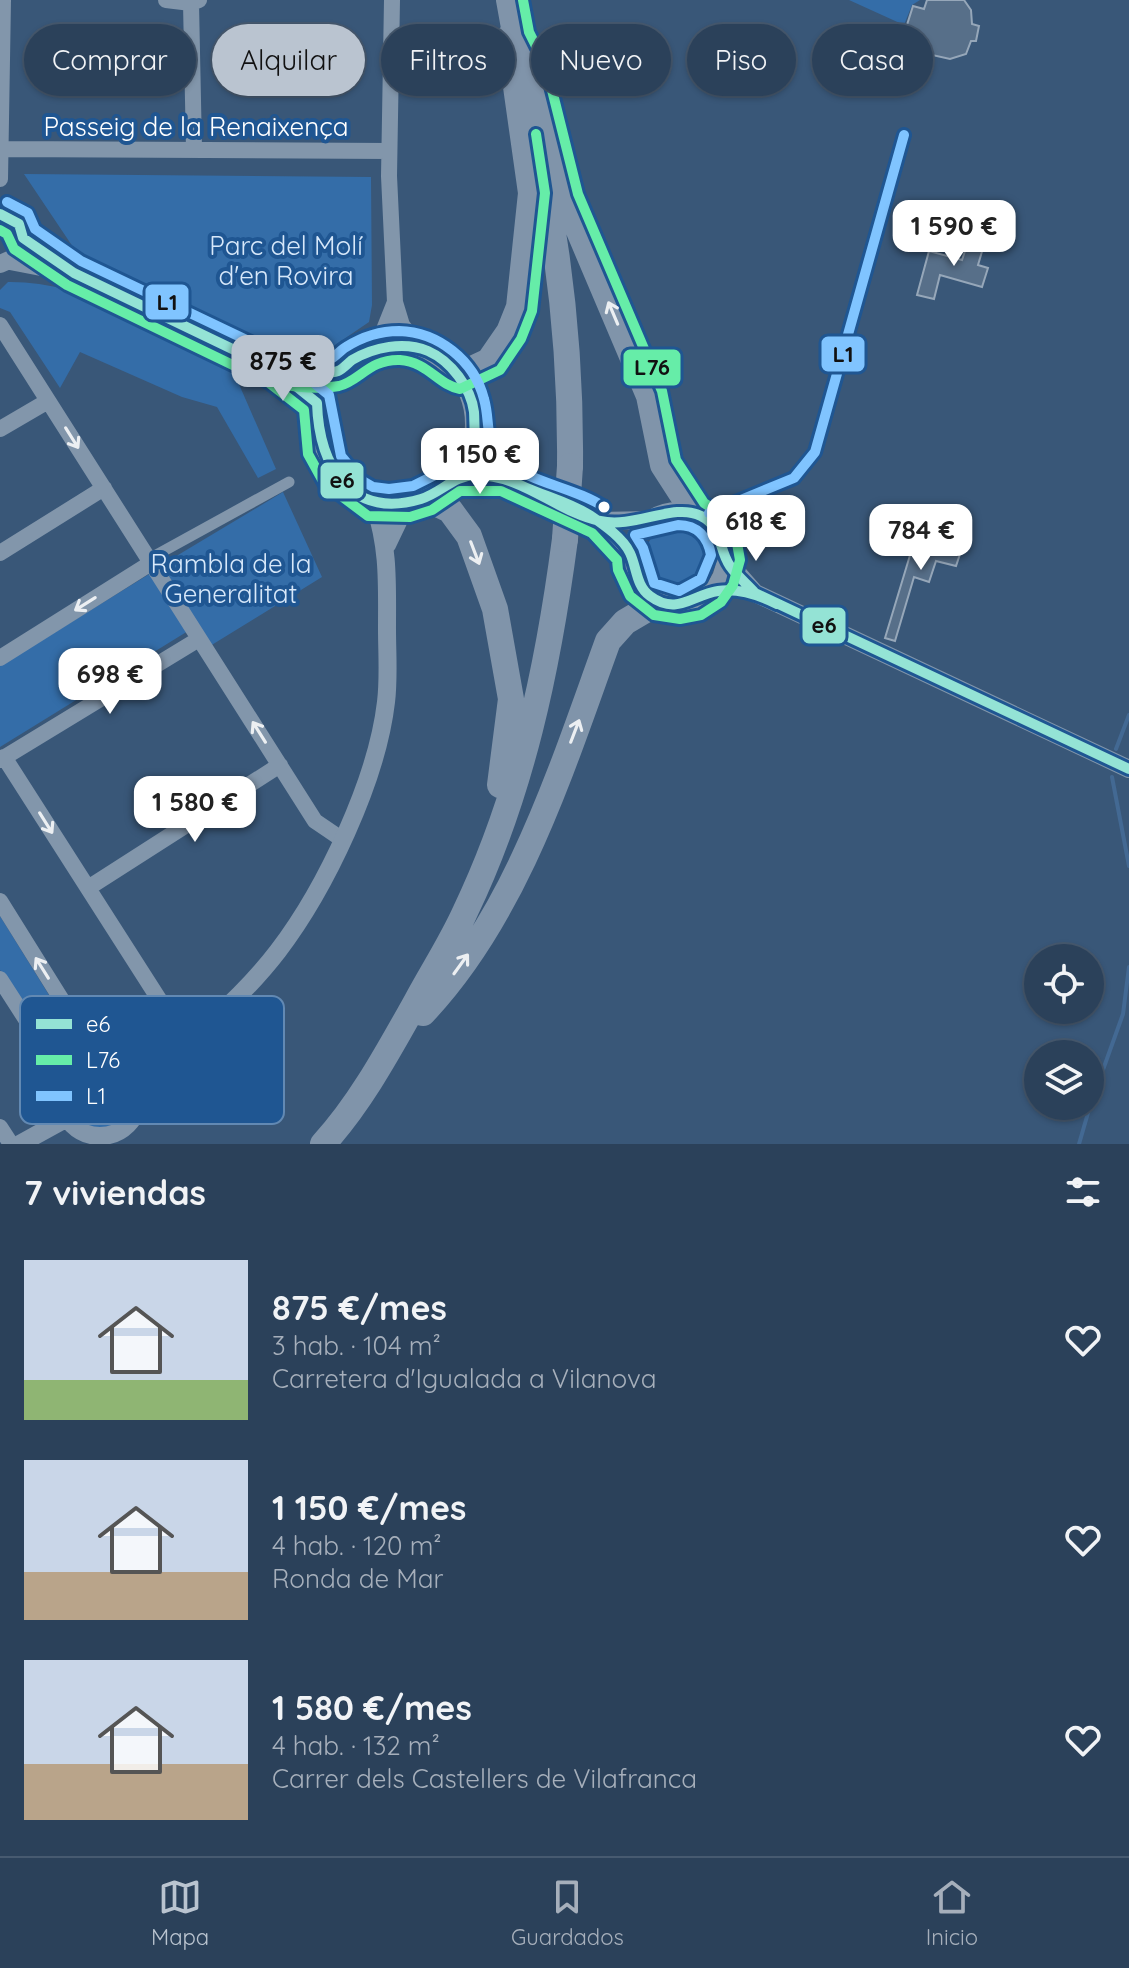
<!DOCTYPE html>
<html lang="es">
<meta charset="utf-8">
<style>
:root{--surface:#2b415a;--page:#374c63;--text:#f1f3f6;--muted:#a6afbb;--line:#475a70;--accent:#bac4d0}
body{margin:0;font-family:Quicksand,sans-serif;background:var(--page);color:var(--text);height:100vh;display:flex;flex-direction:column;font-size:30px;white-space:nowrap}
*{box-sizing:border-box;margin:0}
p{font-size:26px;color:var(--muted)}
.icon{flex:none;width:44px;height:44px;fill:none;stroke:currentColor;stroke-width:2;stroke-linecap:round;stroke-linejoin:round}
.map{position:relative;height:1144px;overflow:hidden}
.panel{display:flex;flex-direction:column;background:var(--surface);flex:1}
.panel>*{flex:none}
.hud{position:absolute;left:24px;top:24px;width:1082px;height:72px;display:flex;gap:16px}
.fabs{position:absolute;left:1024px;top:944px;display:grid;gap:16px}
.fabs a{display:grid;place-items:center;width:80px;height:80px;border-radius:50%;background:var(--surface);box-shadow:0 2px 6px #0004,0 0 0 2px var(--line);font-size:40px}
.price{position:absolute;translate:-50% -68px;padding:0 18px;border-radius:16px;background:#fff;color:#222;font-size:26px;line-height:52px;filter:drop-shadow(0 2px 4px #0008)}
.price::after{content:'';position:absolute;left:50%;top:48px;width:24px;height:18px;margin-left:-12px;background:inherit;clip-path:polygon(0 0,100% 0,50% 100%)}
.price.active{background:var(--accent);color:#111}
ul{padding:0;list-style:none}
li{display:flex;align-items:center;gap:24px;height:200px;padding:0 24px}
li span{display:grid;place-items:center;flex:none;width:224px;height:160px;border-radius:0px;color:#555}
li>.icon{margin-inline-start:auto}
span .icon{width:96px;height:96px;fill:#fffc;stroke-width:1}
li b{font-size:34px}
h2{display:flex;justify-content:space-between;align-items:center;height:96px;padding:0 24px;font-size:34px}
.chip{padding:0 28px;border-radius:36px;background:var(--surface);box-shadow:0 2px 6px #0004,0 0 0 2px var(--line);font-size:28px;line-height:72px}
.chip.active{background:var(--accent);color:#111}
.dock{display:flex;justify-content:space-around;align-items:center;height:112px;border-top:2px solid var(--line);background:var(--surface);font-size:22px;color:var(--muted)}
.dock a{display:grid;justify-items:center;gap:4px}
.dock .active{color:var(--accent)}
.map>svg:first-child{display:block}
</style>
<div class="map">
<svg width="1129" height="1144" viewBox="0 0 1129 1144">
<rect width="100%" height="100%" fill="#395778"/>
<path fill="#346da8" d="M849,0H920L912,5L904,25Z
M24,174L371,177L372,305L369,322L319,356L304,360L79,256Z
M8,282C86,281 159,328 228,359L276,469L258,478L217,407L182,397L80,352L60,388L10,312L0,308V290Z
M283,492L322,577L210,646L158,567Z
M645 558a35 35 0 1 1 70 0a35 35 0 1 1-70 0Z
M151,573L188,631L0,747V666Z
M0,916L83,1050L59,1064L0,970Z
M70 1099a29 29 0 1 1 58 0a29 29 0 1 1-58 0Z"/>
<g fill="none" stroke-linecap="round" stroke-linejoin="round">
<path stroke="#436993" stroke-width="4" d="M1116,749L1129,715
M1112,777L1129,866
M1090,1106L1123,1014L1129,967
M1079,1144L1090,1106"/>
</g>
<path fill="#576f89" stroke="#96a7b9" stroke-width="2" d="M927,0H964L971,10L972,24L979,26L976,41H971L966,54L950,59L923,53L913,31L906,28L913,6L924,9Z
M971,233L986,238L978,265L988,268L982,287L940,275L934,299L917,295L929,251L962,260Z
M917,532L962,548L956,566L936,561L929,582L914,577L895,641L885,638Z"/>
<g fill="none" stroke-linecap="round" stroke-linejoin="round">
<path stroke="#8296ab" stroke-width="11" d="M149,559L289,482"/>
<path stroke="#8296ab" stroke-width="16" d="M166,0L191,3L199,0
M392,0L389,176L395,302L402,325L418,347
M191,3L194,149
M2,149L389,151
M0,179L3,0
M0,325L315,821L343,840
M377,347L395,302
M0,429L48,401
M0,553L104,488
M0,658L151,563
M4,757L187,1043
M0,760L199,639
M88,888L280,765
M0,901L98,1058
M0,979L65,1080
M0,1127L11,1144"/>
<path stroke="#8296ab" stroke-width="18" d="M0,214L19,224L23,238L16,257L0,264
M23,238L74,273L276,370L317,403
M10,261L72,273
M316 424a79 79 0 1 1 158 0a79 79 0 1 1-158 0Z
M276,370L336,372
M473,441L504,477L600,521L631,554
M456,477H504
M631 558a47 47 0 1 1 94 0a47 47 0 1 1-94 0Z
M600,521L650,520
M387,545L407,503
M726,560L755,593L1129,769
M61 1097a39 39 0 1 1 78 0a39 39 0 1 1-78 0Z
M137,1083C187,1043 239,1002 278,951C326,888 377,780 386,702C389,678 387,653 387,629C387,582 389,549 374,503
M20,1144L67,1118"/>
<path stroke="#8094aa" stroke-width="26" d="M509,0L518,50
M516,36L532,69L565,198L649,396L663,465L694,513
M542,171C562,269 571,366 570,466
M459,375L489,361L509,332L519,307L531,193L509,37
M425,498L450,510L469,536L495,609L511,699L500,785
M423,1013C517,914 562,767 608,641L625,622L659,602
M323,1144C360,1104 389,1050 416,1002C432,972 451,943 465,912C522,793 548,668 565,539"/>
<path stroke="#8094aa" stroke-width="26" d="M565,539L570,466"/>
<defs>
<path id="bus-1" d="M0,214L19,224L23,238L74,273L276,370L317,403C319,465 350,520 421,499C441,493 454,475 476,475C523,475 557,512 600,521C635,529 674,502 701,516C723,527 718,549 730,566C737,576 747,584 755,593L1129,769
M266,365C278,371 325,376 338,371C343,369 348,363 352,360C374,347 404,341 428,351C451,361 471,388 474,412C475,427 473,441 481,453C505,491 556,493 591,516C604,525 623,538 630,553C637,568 636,586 650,596C677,616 692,595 718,591C739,588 759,595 777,604"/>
<path id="bus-2" d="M0,230L7,234L14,249L67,285L268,382L304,410L308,454L324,483L368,516L410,517L432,510L460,491H501L592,533L617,560L618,570L630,596L654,615L680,619L701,615L721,602L733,585L740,560L735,532L724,516L704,503L676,460L662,391L578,194L546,66L529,32L523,0
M260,378C279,387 317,390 339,386C360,381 369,359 400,360C428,362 438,385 460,389L500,370L521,339L532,311L545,193L536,134"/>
<path id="bus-3" d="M7,202L28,213L35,229L81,261L282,357L329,395L341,456L361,480L373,487L389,489L413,486L463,461L505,463
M276,356C291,357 318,363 332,358C336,356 342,349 346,347C362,337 380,331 399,331C438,332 474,360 484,399C491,423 483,441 504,460C532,484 574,487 604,507
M709,513L794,478L815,452L904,135
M678,525C698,525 708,538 711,555L701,579L679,591L654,583L643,548L635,535Z"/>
</defs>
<use href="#bus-1" stroke="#1f5692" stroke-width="16"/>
<use href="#bus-2" stroke="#1f5692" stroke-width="16"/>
<use href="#bus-3" stroke="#1f5692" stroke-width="16"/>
<use href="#bus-1" stroke="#94e3d5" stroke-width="10"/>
<use href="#bus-2" stroke="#66eda8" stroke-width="10"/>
<use href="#bus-3" stroke="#80c4ff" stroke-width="10"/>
</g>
<defs><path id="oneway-shaft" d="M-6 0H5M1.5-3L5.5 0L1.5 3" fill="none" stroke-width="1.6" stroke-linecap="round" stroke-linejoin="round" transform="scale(2)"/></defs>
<g stroke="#eceff2">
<use href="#oneway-shaft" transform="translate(613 313) rotate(-113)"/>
<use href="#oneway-shaft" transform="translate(72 438) rotate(58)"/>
<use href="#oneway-shaft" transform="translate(475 553) rotate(69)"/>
<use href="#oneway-shaft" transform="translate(85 604) rotate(148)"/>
<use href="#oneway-shaft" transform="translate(575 731) rotate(-69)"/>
<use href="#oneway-shaft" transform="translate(259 732) rotate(-122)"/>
<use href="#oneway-shaft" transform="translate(46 823) rotate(58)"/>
<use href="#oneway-shaft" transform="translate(461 964) rotate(-54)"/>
<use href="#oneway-shaft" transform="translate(42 968) rotate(-122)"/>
</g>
<circle fill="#fff" stroke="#1f5692" stroke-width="3" cx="604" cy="507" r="7"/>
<g text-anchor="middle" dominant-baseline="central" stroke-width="8" stroke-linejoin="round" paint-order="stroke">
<g font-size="26" fill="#fff" stroke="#1f5692">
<text x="196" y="126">Passeig de la Renaixença</text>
</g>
<g font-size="26" fill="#d7e8fa" stroke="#1f5692">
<text x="286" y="245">Parc del Molí<tspan x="286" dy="30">d'en Rovira</tspan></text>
<text x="231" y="563">Rambla de la<tspan x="231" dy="30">Generalitat</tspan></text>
</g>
</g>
<rect x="20" y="996" width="264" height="128" rx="12" fill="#1f5692" stroke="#6289b3" stroke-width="2"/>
<rect x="36" y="1019" width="36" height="10" fill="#94e3d5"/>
<rect x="36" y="1055" width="36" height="10" fill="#66eda8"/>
<rect x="36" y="1091" width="36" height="10" fill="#80c4ff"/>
<g font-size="22" fill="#fff">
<text x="86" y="1032">e6</text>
<text x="86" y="1068">L76</text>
<text x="86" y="1104">L1</text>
</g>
<g stroke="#1f5692" stroke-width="3">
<rect x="144" y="283" width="46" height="38" rx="8" fill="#80c4ff"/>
<rect x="820" y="335" width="46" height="38" rx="8" fill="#80c4ff"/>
<rect x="622" y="348" width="60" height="39" rx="8" fill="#66eda8"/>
<rect x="319" y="461" width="46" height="39" rx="8" fill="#94e3d5"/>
<rect x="801" y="606" width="46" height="39" rx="8" fill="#94e3d5"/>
</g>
<g font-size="22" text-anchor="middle" font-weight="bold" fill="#111">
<text x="167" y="310">L1</text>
<text x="843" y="362">L1</text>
<text x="652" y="375">L76</text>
<text x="342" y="488">e6</text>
<text x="824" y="633">e6</text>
</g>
</svg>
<div class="fabs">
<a><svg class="icon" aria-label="locate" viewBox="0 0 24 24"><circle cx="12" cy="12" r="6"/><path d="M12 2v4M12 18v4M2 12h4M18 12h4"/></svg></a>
<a><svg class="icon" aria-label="layers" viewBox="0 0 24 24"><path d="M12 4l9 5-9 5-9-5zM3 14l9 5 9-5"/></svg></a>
</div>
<b class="price" style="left:954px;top:268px">1 590 €</b>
<b class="price active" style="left:283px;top:403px">875 €</b>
<b class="price" style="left:480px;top:496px">1 150 €</b>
<b class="price" style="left:756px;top:563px">618 €</b>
<b class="price" style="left:921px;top:572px">784 €</b>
<b class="price" style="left:110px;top:716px">698 €</b>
<b class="price" style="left:195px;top:844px">1 580 €</b>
<div class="hud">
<a class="chip">Comprar</a>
<a class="chip active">Alquilar</a>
<a class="chip">Filtros</a>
<a class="chip">Nuevo</a>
<a class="chip">Piso</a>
<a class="chip">Casa</a>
</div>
</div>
<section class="panel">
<h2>7 viviendas<svg class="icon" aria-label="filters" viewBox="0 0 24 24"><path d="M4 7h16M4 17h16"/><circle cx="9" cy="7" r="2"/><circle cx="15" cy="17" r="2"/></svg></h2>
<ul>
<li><span style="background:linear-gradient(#c9d6e8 75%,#8fb573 0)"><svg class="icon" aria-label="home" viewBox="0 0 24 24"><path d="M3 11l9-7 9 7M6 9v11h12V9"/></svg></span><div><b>875 €/mes</b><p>3 hab. · 104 m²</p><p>Carretera d'Igualada a Vilanova</p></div><svg class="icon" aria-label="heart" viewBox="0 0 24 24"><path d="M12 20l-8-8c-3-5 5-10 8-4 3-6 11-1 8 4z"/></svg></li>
<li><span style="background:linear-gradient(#c9d6e8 70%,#b9a48a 0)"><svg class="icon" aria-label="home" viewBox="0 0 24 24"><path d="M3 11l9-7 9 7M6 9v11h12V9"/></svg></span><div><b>1 150 €/mes</b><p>4 hab. · 120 m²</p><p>Ronda de Mar</p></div><svg class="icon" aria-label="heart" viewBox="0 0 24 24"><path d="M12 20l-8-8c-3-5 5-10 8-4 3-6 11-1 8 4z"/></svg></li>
<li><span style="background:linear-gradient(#c9d6e8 65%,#b9a48a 0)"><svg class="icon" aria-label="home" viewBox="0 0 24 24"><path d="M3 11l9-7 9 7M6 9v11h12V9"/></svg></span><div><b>1 580 €/mes</b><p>4 hab. · 132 m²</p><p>Carrer dels Castellers de Vilafranca</p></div><svg class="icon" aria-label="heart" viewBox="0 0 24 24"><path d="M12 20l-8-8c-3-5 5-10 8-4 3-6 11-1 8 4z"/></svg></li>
</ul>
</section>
<nav class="dock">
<a class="active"><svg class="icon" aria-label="map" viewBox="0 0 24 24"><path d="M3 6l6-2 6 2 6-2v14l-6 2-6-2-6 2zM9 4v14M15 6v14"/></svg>Mapa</a>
<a><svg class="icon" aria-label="saved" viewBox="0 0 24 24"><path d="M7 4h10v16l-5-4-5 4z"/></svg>Guardados</a>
<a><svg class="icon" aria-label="home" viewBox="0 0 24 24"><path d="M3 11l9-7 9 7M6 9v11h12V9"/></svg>Inicio</a>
</nav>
